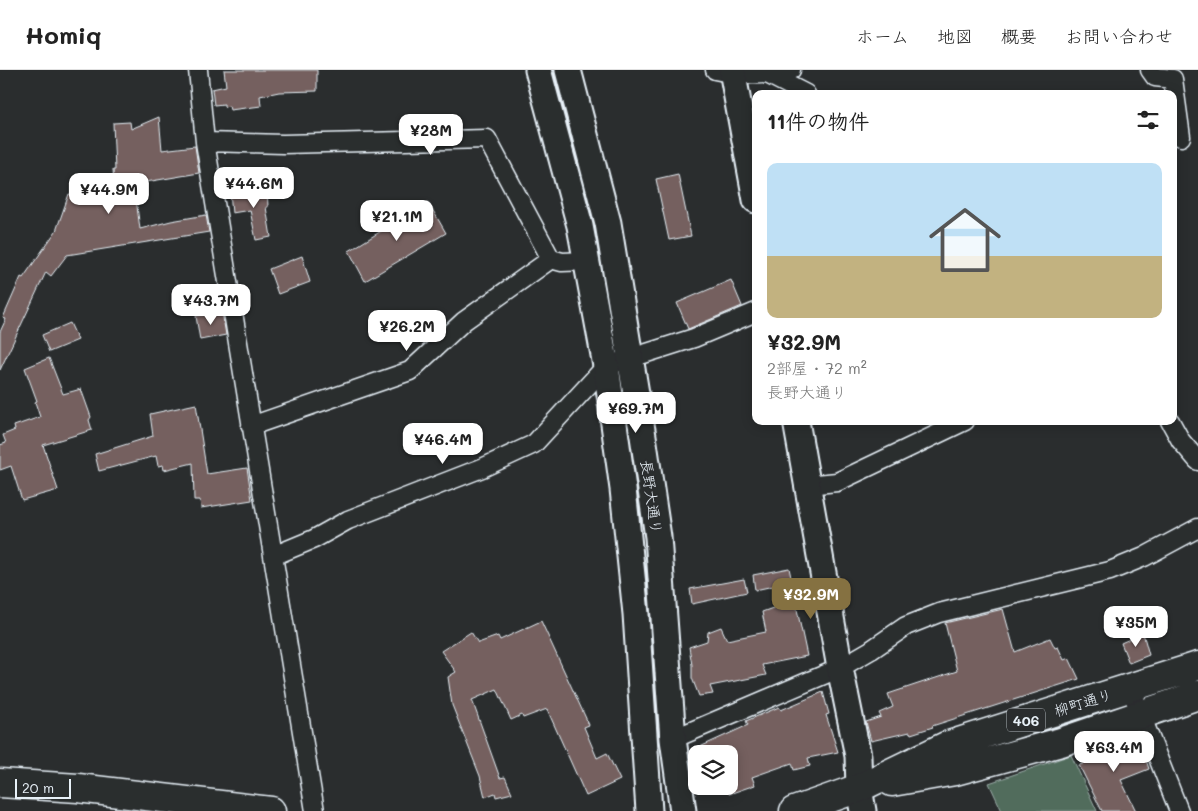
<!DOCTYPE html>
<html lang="ja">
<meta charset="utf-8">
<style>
:root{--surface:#fff;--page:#f6f6f6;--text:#222;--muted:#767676;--line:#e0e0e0;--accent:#857141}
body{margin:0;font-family:Mali,"Klee One",sans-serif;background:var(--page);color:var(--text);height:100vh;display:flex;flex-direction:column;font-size:19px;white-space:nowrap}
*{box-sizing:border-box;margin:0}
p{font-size:16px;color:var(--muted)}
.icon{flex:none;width:28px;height:28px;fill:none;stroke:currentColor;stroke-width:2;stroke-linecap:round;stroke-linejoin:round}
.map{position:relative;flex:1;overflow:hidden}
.details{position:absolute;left:752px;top:20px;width:425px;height:335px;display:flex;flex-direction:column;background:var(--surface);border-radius:10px;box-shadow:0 2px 12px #0003}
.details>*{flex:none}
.buttons{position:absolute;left:688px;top:675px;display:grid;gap:10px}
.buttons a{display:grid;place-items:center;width:50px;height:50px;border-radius:10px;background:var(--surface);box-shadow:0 2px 12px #0003;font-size:25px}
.scale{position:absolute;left:15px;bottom:12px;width:56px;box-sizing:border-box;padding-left:5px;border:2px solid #e8f1f8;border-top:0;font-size:14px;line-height:18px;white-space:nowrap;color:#e8f1f8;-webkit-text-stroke:4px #2a2d2e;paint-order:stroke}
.price{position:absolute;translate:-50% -42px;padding:0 11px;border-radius:10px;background:#fff;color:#222;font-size:16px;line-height:32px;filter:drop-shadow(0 1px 2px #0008)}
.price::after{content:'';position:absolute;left:50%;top:30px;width:15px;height:11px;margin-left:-8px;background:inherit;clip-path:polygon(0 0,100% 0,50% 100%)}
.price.active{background:var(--accent);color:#fff}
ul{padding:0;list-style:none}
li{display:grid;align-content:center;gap:10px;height:265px;padding:0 15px}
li+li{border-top:1px solid var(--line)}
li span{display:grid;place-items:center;height:155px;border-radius:10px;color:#555}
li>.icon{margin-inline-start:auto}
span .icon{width:90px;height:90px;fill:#fffc;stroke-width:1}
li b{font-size:21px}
h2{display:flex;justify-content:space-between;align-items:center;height:60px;padding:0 15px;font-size:21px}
header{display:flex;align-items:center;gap:30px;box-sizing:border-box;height:70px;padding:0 25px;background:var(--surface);border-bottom:1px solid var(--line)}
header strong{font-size:24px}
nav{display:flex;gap:28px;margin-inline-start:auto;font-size:18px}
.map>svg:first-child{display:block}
</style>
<header>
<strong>Homiq</strong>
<nav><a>ホーム</a><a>地図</a><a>概要</a><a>お問い合わせ</a></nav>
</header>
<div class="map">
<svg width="1198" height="741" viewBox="0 0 1198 741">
<rect width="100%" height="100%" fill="#2a2d2e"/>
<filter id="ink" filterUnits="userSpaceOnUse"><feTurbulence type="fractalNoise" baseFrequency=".02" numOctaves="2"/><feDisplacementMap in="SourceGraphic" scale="10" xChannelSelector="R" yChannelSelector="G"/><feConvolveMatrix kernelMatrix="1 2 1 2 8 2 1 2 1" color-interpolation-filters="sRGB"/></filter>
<g filter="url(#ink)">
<path fill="#516c5b" stroke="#9caeaa" d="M1071,685L1097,741H1002L989,713Z"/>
<path fill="#74615e" stroke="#e8f1f8" d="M224,0H317V21L279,22L260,26L261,36L230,40L229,36L224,37V34L214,35L212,19L226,16Z
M159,47L162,80L195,76L199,103L134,114L140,159L171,151L206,145L209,162L67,185L51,206L46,202L0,300V262L6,249L3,248L21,207L23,208L56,161L69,124L98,131L115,127L113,100H115L113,53L130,52L131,59Z
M678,104L691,166L669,170L656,109Z
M267,117L268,137H266L271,167L256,170L250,140L232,143L230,122Z
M428,132L446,163L365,211L349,181Z
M302,186L310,212L278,224L269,199Z
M731,210L742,236L688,259L677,233Z
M222,242L226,265L200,270L196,246Z
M70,253L78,270L49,282L42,265Z
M49,288L63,324L81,319L91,347L89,350L92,360L43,375L58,420L22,430L11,396L0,400V375L6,373L3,365L15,360L14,356L40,347L35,332L37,331L25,298Z
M196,334L207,404L247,398L252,430L201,438L200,430H194L193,393L164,400L163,395L158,396L156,386L99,401L95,384L153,366L150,344Z
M789,498L792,512L755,520L753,505Z
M744,509L747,522L692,534L690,519Z
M795,530L807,586L762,595L766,605L710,616L713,624L699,626L692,608V595L689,577L707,571L708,562L721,557L727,570L766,562L762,542Z
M1003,539L1015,582L1050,568L1055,578L1058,577L1064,590L1069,588L1079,609L932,656L933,657L911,664L910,662L871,671L866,652L881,647L879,643L893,637L888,624L957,601L945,553Z
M541,551L589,655L584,657L597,688L607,683L620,710L586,726L547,639L523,648L522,645L511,650L497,619L472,630L500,708L505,707L512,723L496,727L495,723L485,727L480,706L452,635L448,607L456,602L441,581L471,562L478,573L498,566L500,570Z
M1143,563L1149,585L1129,593L1121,573Z
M823,622L829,644L826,645L838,682L808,688L810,696L794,700L792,693L752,707L755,715L729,724V684H690L689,682L748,655L746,651L779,637L781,640Z
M1138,666L1149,699L1121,710L1136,741H1102L1079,695L1083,694L1079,685L1107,676L1108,679Z"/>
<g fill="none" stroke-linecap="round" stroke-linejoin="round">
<defs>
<path id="street" d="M198,0L205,72L315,741
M715,0C741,6 765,6 791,0
M1150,0L1155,7L1173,9L1181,67
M769,5L806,24
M205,72L283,74L487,69L551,189L562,192L587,191
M1170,351L1181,371L1198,391
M251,356L410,301L464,251L551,189
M807,415L837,412L965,351
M273,486L314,469L348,450L482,398L534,374L606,296L694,268L756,242
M1130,617L1179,741
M673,669L840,598L871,580L906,556L939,543L1110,501L1144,487L1198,458"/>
<path id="secondary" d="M538,0L580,156L606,296L623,419L636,544L649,741
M568,0L608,153L643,366L658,467L673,669L683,741
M732,0L756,130
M796,351L840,598L858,686L859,718L863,741"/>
<path id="highway" d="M892,712L955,701L1061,672L1198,625
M0,713L78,718L271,741
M794,741L859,718L946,676L1198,596"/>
</defs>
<use href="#street" stroke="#e8f1f8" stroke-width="21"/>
<use href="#secondary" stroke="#e8f1f8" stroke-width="29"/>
<use href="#highway" stroke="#e8f1f8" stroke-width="31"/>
<use href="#street" stroke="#2a2d2e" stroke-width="18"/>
<use href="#secondary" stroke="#2a2d2e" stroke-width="25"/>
<use href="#highway" stroke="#2a2d2e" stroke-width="28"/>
</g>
</g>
<g text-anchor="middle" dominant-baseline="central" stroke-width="4" stroke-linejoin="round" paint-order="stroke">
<rect fill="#2a2d2e" stroke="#afb6bb" stroke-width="1" x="1007" y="638.5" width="38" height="23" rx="4"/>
<g font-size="14" font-weight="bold" fill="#e8f1f8">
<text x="1026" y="650">406</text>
</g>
<g font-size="15" fill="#e8f1f8" stroke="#2a2d2e">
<text transform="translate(652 427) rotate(82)">長野大通り</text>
<text transform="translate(1083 632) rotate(-17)">柳町通り</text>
</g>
</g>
</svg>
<div class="buttons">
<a><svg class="icon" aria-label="layers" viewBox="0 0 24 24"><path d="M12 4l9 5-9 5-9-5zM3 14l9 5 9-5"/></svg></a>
</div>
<div class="scale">20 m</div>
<b class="price" style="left:431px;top:86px">¥28M</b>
<b class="price" style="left:254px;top:139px">¥44.6M</b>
<b class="price" style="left:109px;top:145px">¥44.9M</b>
<b class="price" style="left:397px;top:172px">¥21.1M</b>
<b class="price" style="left:211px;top:256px">¥43.7M</b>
<b class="price" style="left:407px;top:282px">¥26.2M</b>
<b class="price" style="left:636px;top:364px">¥69.7M</b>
<b class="price" style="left:443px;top:395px">¥46.4M</b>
<b class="price active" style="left:811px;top:550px">¥32.9M</b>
<b class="price" style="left:1136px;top:578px">¥35M</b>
<b class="price" style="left:1114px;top:703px">¥63.4M</b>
<section class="details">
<h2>11件の物件<svg class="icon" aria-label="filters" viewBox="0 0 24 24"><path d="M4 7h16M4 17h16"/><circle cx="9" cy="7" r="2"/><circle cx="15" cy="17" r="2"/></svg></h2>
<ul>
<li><span style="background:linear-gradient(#bfe0f5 60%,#c2b280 0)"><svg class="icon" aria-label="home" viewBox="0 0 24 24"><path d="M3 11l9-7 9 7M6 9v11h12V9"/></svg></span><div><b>¥32.9M</b><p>2部屋 · 72 m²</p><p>長野大通り</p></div></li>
</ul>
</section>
</div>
